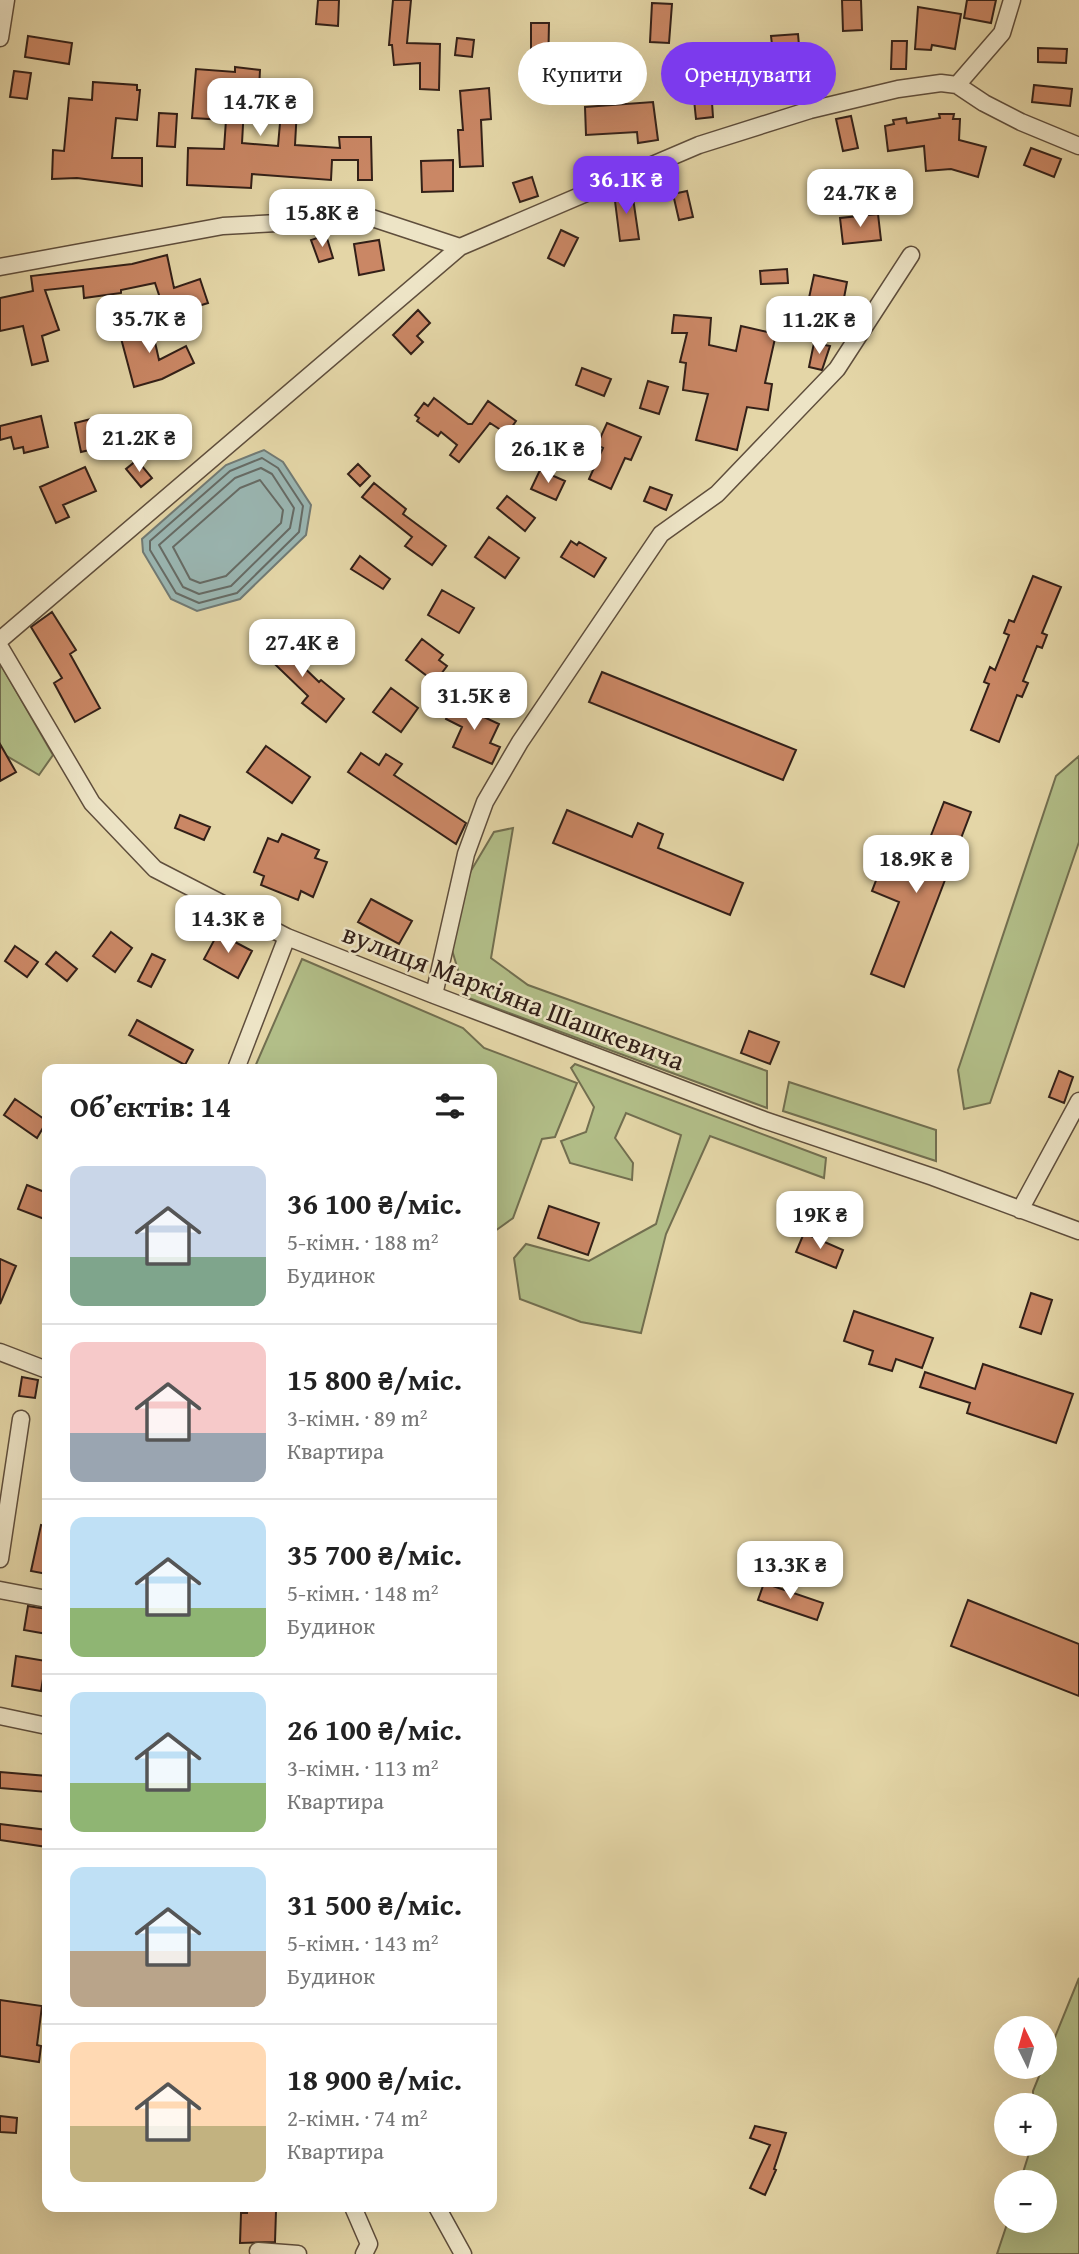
<!DOCTYPE html>
<html lang="uk">
<meta charset="utf-8">
<style>
:root{--surface:#fff;--page:#f6f6f6;--text:#222;--muted:#767676;--line:#e0e0e0;--accent:#7c3aed}
body{margin:0;font-family:"Gentium Book Plus",serif;background:var(--page);color:var(--text);height:100vh;display:flex;flex-direction:column;font-size:26px;white-space:nowrap}
*{box-sizing:border-box;margin:0}
p{font-size:23px;color:var(--muted)}
.icon{flex:none;width:38px;height:38px;fill:none;stroke:currentColor;stroke-width:2;stroke-linecap:round;stroke-linejoin:round}
.map{position:relative;flex:1;overflow:hidden}
.details{position:absolute;left:42px;top:1064px;width:455px;height:1148px;display:flex;flex-direction:column;background:var(--surface);border-radius:14px;box-shadow:0 7px 28px #0002}
.details>*{flex:none}
.guide{position:absolute;left:518px;top:42px;width:455px;height:63px;display:flex;gap:14px}
.needle{width:46px;rotate:355deg}
.buttons{position:absolute;left:994px;top:2016px;display:grid;gap:14px}
.buttons a{display:grid;place-items:center;width:63px;height:63px;border-radius:50%;background:var(--surface);box-shadow:0 7px 28px #0002;font-size:35px}
.price{position:absolute;translate:-50% -60px;padding:0 16px;border-radius:14px;background:#fff;color:#222;font-size:23px;line-height:46px;filter:drop-shadow(0 2px 4px #0008)}
.price::after{content:'';position:absolute;left:50%;top:42px;width:21px;height:16px;margin-left:-10px;background:inherit;clip-path:polygon(0 0,100% 0,50% 100%)}
.price.current{background:var(--accent);color:#fff}
ul{padding:0;list-style:none}
li{display:flex;align-items:center;gap:21px;height:175px;padding:0 28px}
li+li{border-top:2px solid var(--line)}
li span{display:grid;place-items:center;flex:none;width:196px;height:140px;border-radius:14px;color:#555}
li>.icon{margin-inline-start:auto}
span .icon{width:84px;height:84px;fill:#fffc;stroke-width:1}
li b{font-size:30px}
h2{display:flex;justify-content:space-between;align-items:center;height:84px;padding:0 28px;font-size:30px}
.chip{padding:0 24px;border-radius:32px;background:var(--surface);box-shadow:0 7px 28px #0002;font-size:24px;line-height:63px}
.chip.current{background:var(--accent);color:#fff}
.map>svg:first-child{display:block}
</style>
<div class="map">
<svg width="1079" height="2254" viewBox="0 0 1079 2254">
<rect width="100%" height="100%" fill="#e4d6a7"/>
<filter id="stains"><feTurbulence type="fractalNoise" baseFrequency=".00286" numOctaves="4"/><feColorMatrix values="0 0 0 0 .2 0 0 0 0 .09 0 0 0 0 .02 0 0 0 .5 -.17"/></filter>
<radialGradient id="worn" r=".72"><stop offset=".6" stop-color="#630" stop-opacity="0"/><stop offset="1" stop-color="#630" stop-opacity=".3"/></radialGradient>
<path fill="#b2be88" stroke="#726f50" stroke-width="2" d="M0,663L53,755L39,775L0,752Z
M1079,756V842L990,1103L964,1109L958,1070L1056,776Z
M513,828L491,958L528,985L767,1071V1108L466,997L452,950L469,874L494,832Z
M302,959L463,1028L484,1048L577,1083L555,1137L542,1139L513,1218L495,1231L492,1240V1069H254Z
M575,1064L826,1158L824,1178L710,1136L666,1234L641,1333L581,1322L520,1299L514,1258L526,1244L589,1261L656,1224L681,1135L626,1113L615,1138L633,1163L632,1180L570,1163L561,1141L586,1132L594,1107L571,1068Z
M789,1082L936,1130V1161L783,1111Z
M1079,1978V2254H997L1008,2221H1045V2182H1020L1032,2144H1045V2105H1033V2091Z"/>
<path fill="#9ab6b2" stroke="#717a74" stroke-width="2" d="M264,450L283,462L311,505L306,535L240,599L197,611L171,599L143,552L142,539L226,465Z"/>
<g fill="none" stroke-linecap="round" stroke-linejoin="round">
<path stroke="#666b65" stroke-width="2" d="M262,458L278,468L303,506L299,532L237,593L199,603L176,593L150,550V541L230,471Z
M261,468L272,474L294,508L290,528L231,586L199,594L183,587L159,545L235,478Z
M260,480L283,510L281,523L226,576L200,583L190,579L173,547L240,488Z"/>
</g>
<path fill="#ca8765" stroke="#332018" stroke-width="2" d="M318,0H339L338,26L316,24Z
M393,0H411L407,43L440,44L439,90L420,89V63L394,65L392,45H389Z
M842,0H861L862,30L843,31Z
M967,0H996L991,23L964,18Z
M652,3L672,4L669,43L650,42Z
M918,7L961,14L955,49L932,45L931,50L915,49Z
M531,23H549L548,72H531Z
M798,34L801,69L775,71L771,36Z
M28,36L72,43L69,64L25,57Z
M457,38L474,40L472,57L455,55Z
M892,41H907L906,69H891Z
M1038,48L1067,49L1066,63L1038,62Z
M724,49L727,66L697,71L694,54Z
M235,67L260,70L259,90L245,89L242,143L278,146L283,89L298,90L295,145L340,148L339,137H371L372,180H358V160H332L331,180L252,174L251,188L187,185L188,148L224,149L226,120L192,118L196,69L235,72Z
M14,71L31,73L27,99L10,97Z
M93,82L137,85V90H140L137,120L116,118L112,158H142V186L77,178L52,179L53,150L64,151L69,98L92,100Z
M1034,85L1072,89L1070,106L1032,102Z
M489,88L491,119L481,120L483,166L460,167L458,130H463L460,91Z
M711,88L713,117L696,119L693,90Z
M653,102L658,140L638,143L637,132L586,135L585,107Z
M159,113L177,114L175,147L157,146Z
M939,114H954L953,119H960L959,140L986,147L978,177L951,169L926,171L924,146L888,151L885,126L894,124L893,120L906,118L907,123L940,118Z
M851,116L858,148L843,151L836,119Z
M1031,148L1061,159L1054,177L1024,165Z
M453,160V191L422,192L421,161Z
M532,177L538,196L520,202L513,183Z
M632,191L639,239L620,241L614,193Z
M687,191L693,217L679,220L673,194Z
M878,214L881,240L843,244L840,218Z
M561,230L578,238L564,266L548,258Z
M326,235L333,258L319,262L311,240Z
M379,240L384,270L359,275L354,244Z
M167,255L174,288L200,279L208,303L166,316L155,283L121,290V293L84,298L83,286L45,290L59,330L42,336L48,361L32,365L23,326L0,331V298L33,291L31,276L132,264Z
M787,269L788,283L761,284L760,271Z
M814,275L847,282L841,314L807,307Z
M418,310L430,323L417,336L423,342L411,354L393,335Z
M674,315L711,318L709,345L736,351L741,326L776,334L765,383L772,384L768,410L747,407L737,450L696,440L708,394L683,390L686,363L680,362L687,333H672Z
M150,320L159,360L186,346L194,363L162,379L134,387L118,327Z
M814,343L830,346L822,370L809,367Z
M582,368L611,379L604,396L576,385Z
M648,381L668,387L659,414L640,408Z
M434,398L468,424H472L488,401L516,421L507,434L490,423L459,462L450,455L457,445L441,432L438,436L417,421L419,418L415,415L424,403L428,406Z
M41,416L48,447L24,453L23,447L14,449L11,437L0,440V426Z
M95,418L102,447L81,452L75,423Z
M164,419L170,444L155,447L149,422Z
M607,423L641,437L631,460L625,458L611,489L589,479L603,448L597,445Z
M137,460L152,478L141,487L126,469Z
M358,464L370,476L360,486L348,474Z
M85,467L96,491L63,505L69,517L56,523L40,487Z
M540,470L565,481L556,500L531,489Z
M374,483L406,509L403,514L446,546L432,565L405,546L412,537L362,497Z
M650,487L672,495L666,510L644,501Z
M507,496L535,518L525,531L497,508Z
M489,537L519,558L505,578L475,557Z
M571,541L577,545L579,542L606,558L594,577L561,557Z
M360,556L390,579L383,589L351,569Z
M1033,576L1061,587L1042,633L1047,635L1042,648L1037,646L1023,681L1028,683L1022,697L1017,695L999,742L971,730L989,684L984,682L990,667L995,670L1009,635L1004,633L1009,620L1014,622Z
M442,590L474,608L459,633L428,615Z
M52,612L76,650L70,654L100,708L75,722L54,683L62,678L31,627Z
M268,633L319,682L321,680L344,699L326,722L302,703L308,696L256,646Z
M422,639L443,655L439,660L447,666L435,682L406,660Z
M602,672L796,750L783,780L589,702Z
M391,688L418,708L401,732L373,712Z
M455,698L476,707L473,712L499,724L490,743L500,747L492,764L453,747L462,727L446,719Z
M0,744L16,772L0,781Z
M266,746L310,777L292,803L247,772Z
M361,753L379,765L386,754L402,764L394,775L466,823L456,844L348,772Z
M944,802L971,812L904,987L871,974L899,902L872,891L885,857L918,869Z
M567,810L632,837L638,823L663,834L658,848L743,883L730,915L553,843Z
M180,815L210,827L204,840L175,828Z
M282,834L319,850L315,858L327,862L313,897L301,891L298,900L261,885L264,876L254,872L268,838L278,842Z
M371,899L412,921L399,944L358,922Z
M111,932L132,948L115,972L93,956Z
M218,933L252,951L238,978L204,959Z
M15,946L38,962L27,977L5,961Z
M56,952L77,969L67,981L46,964Z
M152,954L165,960L151,987L138,981Z
M137,1020L193,1050L185,1065L129,1035Z
M749,1031L779,1042L770,1064L741,1053Z
M1059,1071L1073,1077L1064,1103L1049,1097Z
M15,1099L47,1121L37,1138L4,1115Z
M27,1185L47,1193V1220L18,1209Z
M549,1206L599,1223L588,1255L538,1238Z
M804,1233L843,1250L836,1268L796,1252Z
M0,1259L16,1266L0,1304Z
M1031,1293L1052,1300L1041,1334L1020,1327Z
M854,1311L933,1338L922,1368L896,1359L892,1371L869,1364L873,1351L844,1341Z
M983,1364L1073,1394L1056,1443L967,1413L970,1403L920,1387L925,1372L975,1389Z
M22,1377L38,1380L35,1398L19,1396Z
M41,1525L47,1526V1574L31,1571Z
M764,1583L823,1603L817,1620L758,1600Z
M968,1600L1079,1644V1696L951,1646Z
M28,1606L47,1609V1634L24,1630Z
M16,1656L46,1661L41,1691L12,1686Z
M0,1772L47,1776V1792L0,1788Z
M0,1824L47,1830V1847L0,1840Z
M0,2000L42,2006L37,2045L41,2046L39,2062L0,2056Z
M0,2116L17,2118L16,2133L0,2132Z
M755,2126L786,2133L774,2169L776,2170L765,2195L750,2188L770,2145L750,2138Z
M247,2210L276,2211L275,2242L240,2243L241,2213H247Z"/>
<g fill="none" stroke-linecap="round" stroke-linejoin="round">
<defs>
<path id="minor" d="M0,38L6,0
M957,85L1002,33L1012,0
M0,267L223,226L372,218L460,247
M0,640L460,247L699,145L810,110L898,89L941,83L957,85L984,103L1021,122L1079,146
M0,647L92,803L155,869L287,937L434,995L764,1120L933,1177L1079,1231
M434,995L466,854L485,802L520,742L661,534L717,494L837,369L911,255
M236,1069L287,937
M1020,1210L1079,1101
M0,1352L47,1370
M0,1559L21,1419
M0,1590L47,1599
M0,1716L47,1726
M353,2207L369,2244L364,2254
M437,2207L463,2254
M258,2251L298,2254"/>
</defs>
<use href="#minor" stroke="#5f4e3c" stroke-width="19"/>
<use href="#minor" stroke="#ede4c6" stroke-width="16"/>
</g>
<g text-anchor="middle" dominant-baseline="central" stroke-width="5" stroke-linejoin="round" paint-order="stroke">
<g font-size="28" fill="#332018" stroke="#ede4c6">
<text transform="translate(514 996) rotate(21)">вулиця Маркіяна Шашкевича</text>
</g>
</g>
<rect width="100%" height="100%" filter="url(#stains)"/>
<rect width="100%" height="100%" fill="url(#worn)"/>
</svg>
<div class="buttons">
<a><svg class="needle" viewBox="-14 -14 28 28"><path d="M0-13l5 13h-10z" fill="#e53935"/><path d="M0 13l5-13h-10z" fill="#767676"/></svg></a>
<a>+</a>
<a>−</a>
</div>
<b class="price" style="left:260px;top:138px">14.7K ₴</b>
<b class="price current" style="left:626px;top:216px">36.1K ₴</b>
<b class="price" style="left:860px;top:229px">24.7K ₴</b>
<b class="price" style="left:322px;top:249px">15.8K ₴</b>
<b class="price" style="left:149px;top:355px">35.7K ₴</b>
<b class="price" style="left:819px;top:356px">11.2K ₴</b>
<b class="price" style="left:139px;top:474px">21.2K ₴</b>
<b class="price" style="left:548px;top:485px">26.1K ₴</b>
<b class="price" style="left:302px;top:679px">27.4K ₴</b>
<b class="price" style="left:474px;top:732px">31.5K ₴</b>
<b class="price" style="left:916px;top:895px">18.9K ₴</b>
<b class="price" style="left:228px;top:955px">14.3K ₴</b>
<b class="price" style="left:820px;top:1251px">19K ₴</b>
<b class="price" style="left:790px;top:1601px">13.3K ₴</b>
<div class="guide">
<a class="chip">Купити</a>
<a class="chip current">Орендувати</a>
</div>
<section class="details">
<h2>Об’єктів: 14<svg class="icon" aria-label="filters" viewBox="0 0 24 24"><path d="M4 7h16M4 17h16"/><circle cx="9" cy="7" r="2"/><circle cx="15" cy="17" r="2"/></svg></h2>
<ul>
<li><span style="background:linear-gradient(#c9d6e8 65%,#7fa58c 0)"><svg class="icon" aria-label="home" viewBox="0 0 24 24"><path d="M3 11l9-7 9 7M6 9v11h12V9"/></svg></span><div><b>36 100 ₴/міс.</b><p>5-кімн. · 188 m²</p><p>Будинок</p></div></li>
<li><span style="background:linear-gradient(#f6c9c9 65%,#9aa5b1 0)"><svg class="icon" aria-label="home" viewBox="0 0 24 24"><path d="M3 11l9-7 9 7M6 9v11h12V9"/></svg></span><div><b>15 800 ₴/міс.</b><p>3-кімн. · 89 m²</p><p>Квартира</p></div></li>
<li><span style="background:linear-gradient(#bfe0f5 65%,#8fb573 0)"><svg class="icon" aria-label="home" viewBox="0 0 24 24"><path d="M3 11l9-7 9 7M6 9v11h12V9"/></svg></span><div><b>35 700 ₴/міс.</b><p>5-кімн. · 148 m²</p><p>Будинок</p></div></li>
<li><span style="background:linear-gradient(#bfe0f5 65%,#8fb573 0)"><svg class="icon" aria-label="home" viewBox="0 0 24 24"><path d="M3 11l9-7 9 7M6 9v11h12V9"/></svg></span><div><b>26 100 ₴/міс.</b><p>3-кімн. · 113 m²</p><p>Квартира</p></div></li>
<li><span style="background:linear-gradient(#bfe0f5 60%,#b9a48a 0)"><svg class="icon" aria-label="home" viewBox="0 0 24 24"><path d="M3 11l9-7 9 7M6 9v11h12V9"/></svg></span><div><b>31 500 ₴/міс.</b><p>5-кімн. · 143 m²</p><p>Будинок</p></div></li>
<li><span style="background:linear-gradient(#ffd9b3 60%,#c2b280 0)"><svg class="icon" aria-label="home" viewBox="0 0 24 24"><path d="M3 11l9-7 9 7M6 9v11h12V9"/></svg></span><div><b>18 900 ₴/міс.</b><p>2-кімн. · 74 m²</p><p>Квартира</p></div></li>
</ul>
</section>
</div>
